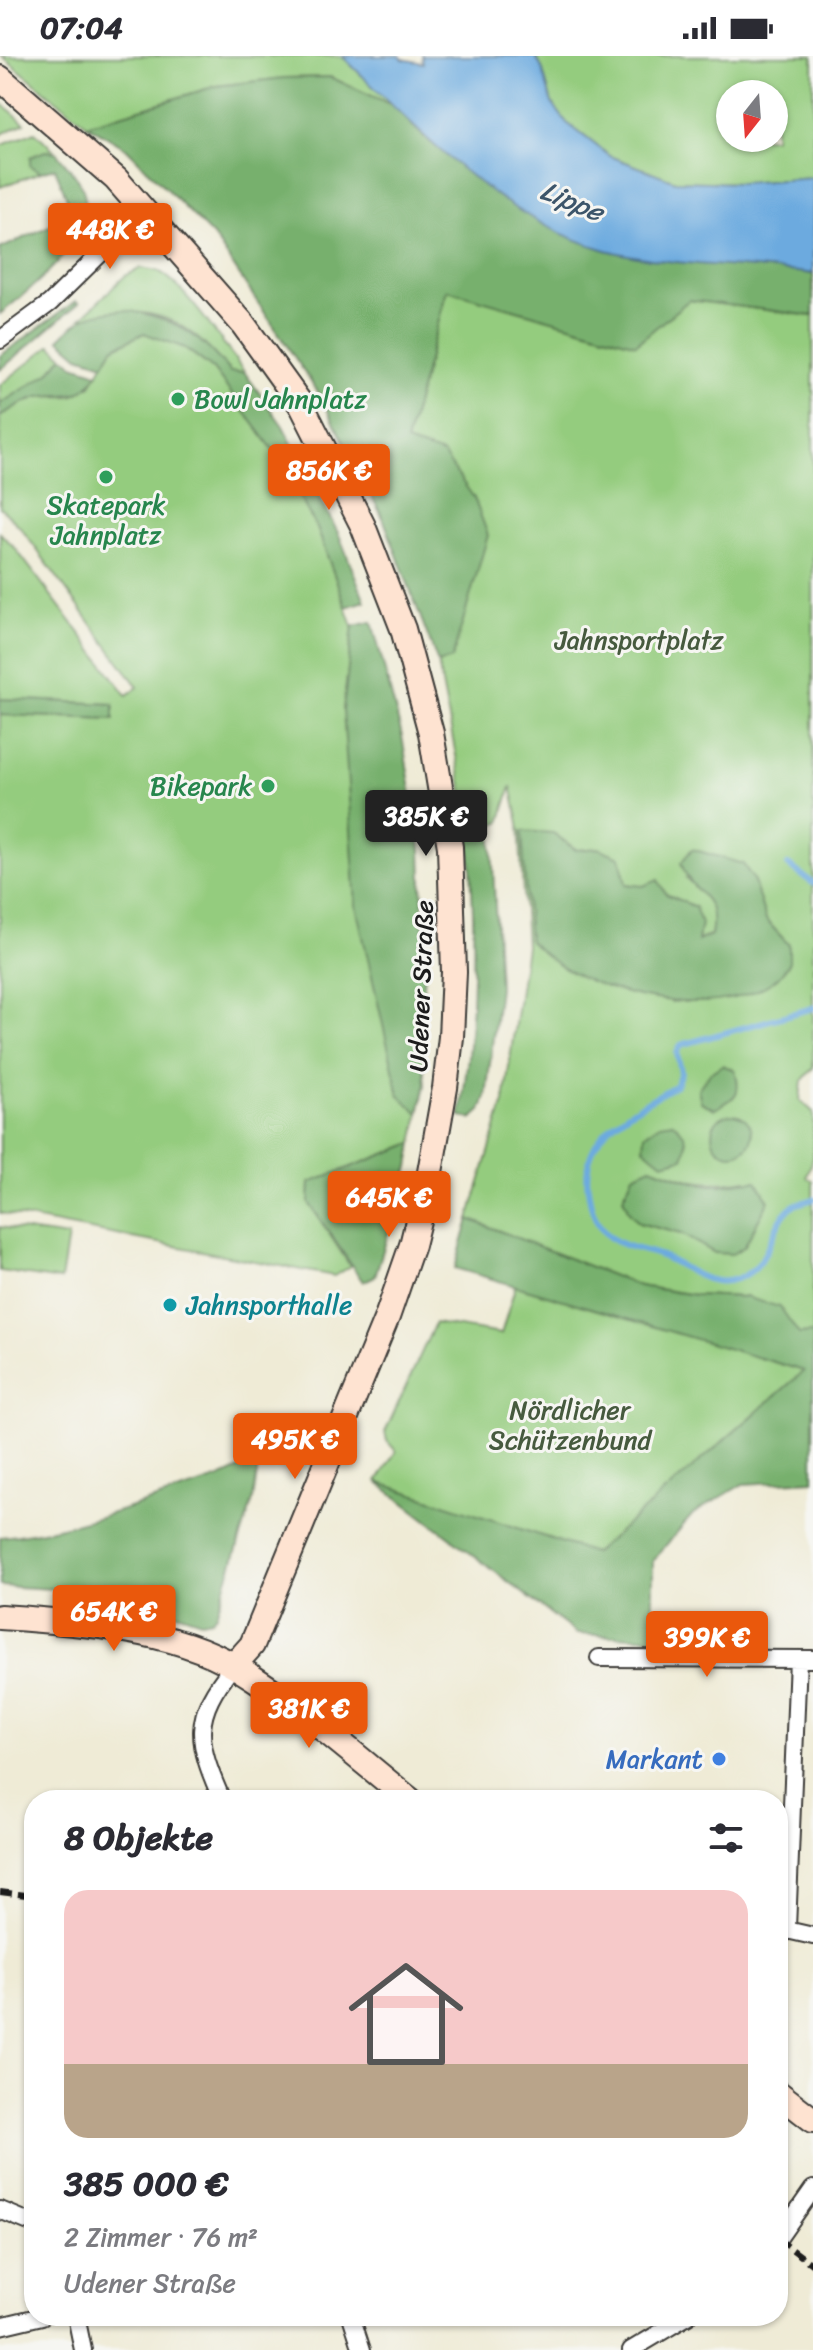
<!DOCTYPE html>
<html lang="de">
<meta charset="utf-8">
<style>
:root{--surface:#fff;--page:#f2f2f3;--text:#2b2b33;--muted:#7c7c81;--accent:#ea580c}
body{margin:0;font-family:Sriracha,sans-serif;background:var(--page);color:var(--text);height:100vh;display:flex;flex-direction:column;font-size:30px;white-space:nowrap}
*{box-sizing:border-box;margin:0}
p{font-size:26px;color:var(--muted)}
.icon{flex:none;width:44px;height:44px;fill:none;stroke:currentColor;stroke-width:2;stroke-linecap:round;stroke-linejoin:round}
.map{position:relative;flex:1;overflow:hidden}
.sheet{position:absolute;left:24px;top:1734px;width:764px;height:536px;display:flex;flex-direction:column;background:var(--surface);border-radius:32px;box-shadow:0 2px 6px #0004}
.sheet>*{flex:none}
.needle{width:52px;rotate:197deg}
.controls{position:absolute;left:716px;top:24px;display:grid;gap:16px}
.controls a{display:grid;place-items:center;width:72px;height:72px;border-radius:50%;background:var(--surface);box-shadow:0 2px 6px #0004;font-size:40px}
.price{position:absolute;translate:-50% -68px;padding:0 18px;border-radius:8px;background:var(--accent);color:#fff;font-size:26px;line-height:52px;filter:drop-shadow(0 2px 4px #0008)}
.price::after{content:'';position:absolute;left:50%;top:48px;width:24px;height:18px;margin-left:-12px;background:inherit;clip-path:polygon(0 0,100% 0,50% 100%)}
.price.on{background:#222;color:#fff}
ul{padding:0;list-style:none}
li{display:grid;align-content:center;gap:16px;height:424px;padding:0 40px}
li span{display:grid;place-items:center;height:248px;border-radius:24px;color:#555}
li>.icon{margin-inline-start:auto}
span .icon{width:144px;height:144px;fill:#fffc;stroke-width:1}
li b{font-size:34px}
h2{display:flex;justify-content:space-between;align-items:center;height:96px;padding:0 40px;font-size:34px}
.status{display:flex;justify-content:space-between;align-items:center;height:56px;padding:0 40px;background:var(--surface);direction:ltr}
.status svg{height:22px;fill:currentColor}
.map>svg:first-child{display:block}
</style>
<div class="status"><b>07:04</b><svg viewBox="0 0 49 12"><path d="M0 12V9h3v3zM5 12V6h3v6zM10 12V3h3v9zM15 12V0h3v12zM26 1h20v11H26zM47 4h2v5h-2z"/></svg></div>
<div class="map">
<svg width="813" height="2294" viewBox="0 0 813 2294">
<rect width="100%" height="100%" fill="#f6f6f2"/>
<filter id="ink" filterUnits="userSpaceOnUse"><feTurbulence type="fractalNoise" baseFrequency=".0125" numOctaves="2"/><feDisplacementMap in="SourceGraphic" scale="16" xChannelSelector="R" yChannelSelector="G"/><feConvolveMatrix kernelMatrix="1 2 1 2 8 2 1 2 1" color-interpolation-filters="sRGB"/></filter>
<filter id="wash" filterUnits="userSpaceOnUse"><feTurbulence type="fractalNoise" baseFrequency=".006" numOctaves="4" result="noise"/><feDisplacementMap in="SourceGraphic" scale="32" xChannelSelector="R" yChannelSelector="G"/><feGaussianBlur stdDeviation="1.8" result="paint"/><feColorMatrix in="noise" values="0 0 0 0 0 0 0 0 0 0 0 0 0 0 0 0 0 1.4 0 .05"/><feComposite in="paint" operator="in"/></filter>
<g filter="url(#wash)">
<rect width="100%" height="100%" fill="#efebd6"/>
<path fill="#94cc7e" stroke="#58744d" stroke-width="2" fill-rule="evenodd" d="M2,0H342L392,49L330,21L284,22L216,30L87,69Z
M535,0H813V122L740,127L675,125L610,100L567,67L552,47L542,12ZM730,38H774V82H730Z
M0,46L25,67L0,79Z
M35,76L56,96L45,95L30,110L41,116L0,131V90Z
M141,212C147,213 155,214 160,216C183,228 228,294 245,317L230,316C209,291 184,264 150,258C129,254 102,261 81,262L125,220Z
M447,233L636,288L688,244L813,260V1012L802,1025L800,1044L813,1056V1102L807,1121L813,1125V1277L799,1278L745,1241L695,1239L639,1230L469,1163L504,1046L526,890L519,767L511,730L500,767L491,768L474,746H465L438,607L452,603L406,387ZM553,777L626,828L666,838L695,851L697,885L711,879C717,848 707,843 686,822L753,823L766,864L789,889L749,937L716,944L671,946ZM651,1111C689,1125 705,1131 746,1124L715,1197L681,1178L639,1167Z
M144,277L185,292L213,313L274,395L317,472L353,570L343,654L399,1039L419,1058L413,1087L310,1127L309,1147L350,1210L334,1220L0,1157V659L114,663V648L0,643V477L15,492L127,639L138,631L20,471L0,451V361L14,351L38,341L73,340L91,329L113,292Z
M51,289L63,300L49,317L0,348V329Z
M0,1171L68,1181L61,1224L0,1215Z
M516,1228L804,1315L594,1498L377,1426L396,1395L387,1385L385,1376L435,1267L501,1278Z"/>
<path fill="#77b06d" stroke="#4a6644" stroke-width="2" d="M330,21L392,49L424,81L468,117L522,155L568,180L813,218V260L689,244L636,288L447,234L406,386L443,398L474,442L488,479L452,603L438,607L383,462L320,339L213,180L127,93L87,69L216,30L284,22Z
M45,95L56,96C65,108 80,122 84,137C96,183 31,233 0,258V193L73,159L55,112L41,116L30,110V101Z
M76,245L79,247L0,314V300Z
M124,254C174,261 199,278 230,316L245,317L283,370L339,479L365,545L346,551L317,472L274,395L213,313L185,292L144,277L113,292L104,308L79,300L59,283C83,259 91,257 124,254Z
M63,300L74,309L98,317C79,349 64,334 35,342C22,346 11,353 0,361V348L49,317Z
M372,566L402,680L421,793L425,914L421,978L425,1029L419,1058L399,1039L356,850L343,654L353,570Z
M0,643L114,648V663L0,659Z
M474,745L491,768L499,931L486,1041L481,1055L472,1063L460,1061C477,957 477,851 465,746Z
M522,775L553,777L576,794L598,792L620,801L626,828L643,830L658,824L666,838L695,851L701,867L698,885L711,879C719,836 692,842 681,807L692,793L743,808L753,823L766,864L789,889V908C784,914 779,922 772,926C719,962 621,944 569,915C554,907 542,896 529,885Z
M722,1009L735,1014C742,1039 736,1041 715,1053L701,1046L698,1033L710,1017Z
M712 1078a20 20 0 1 1 40 0a20 20 0 1 1-40 0Z
M672,1066C686,1076 690,1085 683,1102L663,1107L644,1092L645,1078L660,1068Z
M413,1087L409,1111L375,1220L363,1226L309,1147L310,1127Z
M651,1111C672,1119 696,1130 719,1129C732,1128 744,1124 757,1125L769,1145L744,1191L732,1198L715,1197L681,1178L639,1167L629,1156L623,1142L633,1119Z
M469,1163L639,1230L695,1239L745,1241L780,1251L799,1278L813,1277V1424L743,1428L693,1458L653,1504V1582L577,1578L377,1426L594,1497L804,1315L455,1212Z
M253,1408L258,1411L253,1444L216,1558L211,1563L201,1565L131,1542L88,1535L0,1530V1481C73,1475 144,1446 214,1424C227,1420 240,1411 253,1408Z"/>
<path fill="#6caadf" stroke="#44637e" stroke-width="2" d="M342,0H400L403,3L423,7L422,0H535L542,12L552,47L567,67L610,100L675,125L740,127L813,122V218C745,208 673,212 606,194C501,165 418,74 342,0Z"/>
<g fill="none" stroke-linecap="round" stroke-linejoin="round">
<path stroke="#6caadf" stroke-width="6" d="M788,809L813,827
M813,952L681,989L677,997L681,1016L676,1029C632,1056 576,1076 589,1139C591,1152 596,1168 606,1178C623,1194 649,1193 668,1203C690,1214 709,1232 736,1223C772,1212 767,1174 790,1152C796,1147 806,1146 813,1143"/>
</g>
</g>
<g filter="url(#ink)">
<g fill="none" stroke-linecap="round" stroke-linejoin="round">
<defs>
<path id="street" d="M0,284L50,247L143,156
M599,1602L813,1603
M222,1744C196,1685 191,1661 234,1609
M778,1872L813,1880
M787,1872L798,1603
M0,2154L34,2168
M778,2183L813,2133
M76,2260L83,2294
M351,2260L362,2294
M0,2270L42,2260
M631,2294L688,2260"/>
<path id="secondary" d="M0,22L116,123L243,268L302,350L363,470L403,573L431,677L450,791L454,916L451,981L445,1032L430,1116L412,1189L387,1261L252,1589L234,1609
M0,1561C74,1566 172,1572 236,1611C298,1648 354,1699 410,1744
M778,2037L813,2064"/>
</defs>
<use href="#street" stroke="#3c3b38" stroke-width="20"/>
<use href="#secondary" stroke="#3c3b38" stroke-width="28"/>
<use href="#street" stroke="#fff" stroke-width="16"/>
<use href="#secondary" stroke="#fee3d1" stroke-width="24"/>
<path stroke="#1c1c1c" stroke-width="6" stroke-dasharray="12 6" stroke-linecap="butt" d="M0,1836L34,1840
M778,2183L813,2209"/>
</g>
</g>
<g fill="#2e9e5b" stroke="#f6f6f2" stroke-width="3">
<circle cx="178" cy="343" r="8"/>
<circle cx="106" cy="421" r="8"/>
<circle cx="268" cy="730" r="8"/>
</g>
<circle fill="#0f9aa8" stroke="#f6f6f2" stroke-width="3" cx="170" cy="1249" r="8"/>
<circle fill="#3f7fe0" stroke="#f6f6f2" stroke-width="3" cx="719" cy="1703" r="8"/>
<g text-anchor="middle" dominant-baseline="central" stroke-width="6" stroke-linejoin="round" paint-order="stroke">
<g font-size="26" fill="#27864d" stroke="#f6f6f2" text-anchor="start">
<text x="194" y="343">Bowl Jahnplatz</text>
<text x="106" y="449" text-anchor="middle">Skatepark<tspan x="106" dy="30">Jahnplatz</tspan></text>
<text x="252" y="730" text-anchor="end">Bikepark</text>
</g>
<g font-size="26" fill="#465a3e" stroke="#f6f6f2">
<text x="639" y="584">Jahnsportplatz</text>
<text x="570" y="1354">Nördlicher<tspan x="570" dy="30">Schützenbund</tspan></text>
</g>
<g font-size="26" fill="#1c1c1c" stroke="#f6f6f2">
<text transform="translate(421 930) rotate(-88)">Udener Straße</text>
</g>
<g font-size="26" fill="#0d838f" stroke="#f6f6f2" text-anchor="start">
<text x="186" y="1249">Jahnsporthalle</text>
</g>
<g font-size="26" fill="#366cbe" stroke="#f6f6f2" text-anchor="end">
<text x="703" y="1703">Markant</text>
</g>
<g font-size="28" font-style="italic" fill="#3c556a" stroke="#f6f6f2">
<text transform="translate(572 145) rotate(22)">Lippe</text>
</g>
</g>
</svg>
<div class="controls">
<a><svg class="needle" viewBox="-14 -14 28 28"><path d="M0-13l5 13h-10z" fill="#e53935"/><path d="M0 13l5-13h-10z" fill="#7c7c81"/></svg></a>
</div>
<b class="price" style="left:110px;top:215px">448K €</b>
<b class="price" style="left:329px;top:456px">856K €</b>
<b class="price on" style="left:426px;top:802px">385K €</b>
<b class="price" style="left:389px;top:1183px">645K €</b>
<b class="price" style="left:295px;top:1425px">495K €</b>
<b class="price" style="left:114px;top:1597px">654K €</b>
<b class="price" style="left:707px;top:1623px">399K €</b>
<b class="price" style="left:309px;top:1694px">381K €</b>
<section class="sheet">
<h2>8 Objekte<svg class="icon" aria-label="filters" viewBox="0 0 24 24"><path d="M4 7h16M4 17h16"/><circle cx="9" cy="7" r="2"/><circle cx="15" cy="17" r="2"/></svg></h2>
<ul>
<li><span style="background:linear-gradient(#f6c9c9 70%,#b9a48a 0)"><svg class="icon" aria-label="home" viewBox="0 0 24 24"><path d="M3 11l9-7 9 7M6 9v11h12V9"/></svg></span><div><b>385 000 €</b><p>2 Zimmer · 76 m²</p><p>Udener Straße</p></div></li>
</ul>
</section>
</div>
